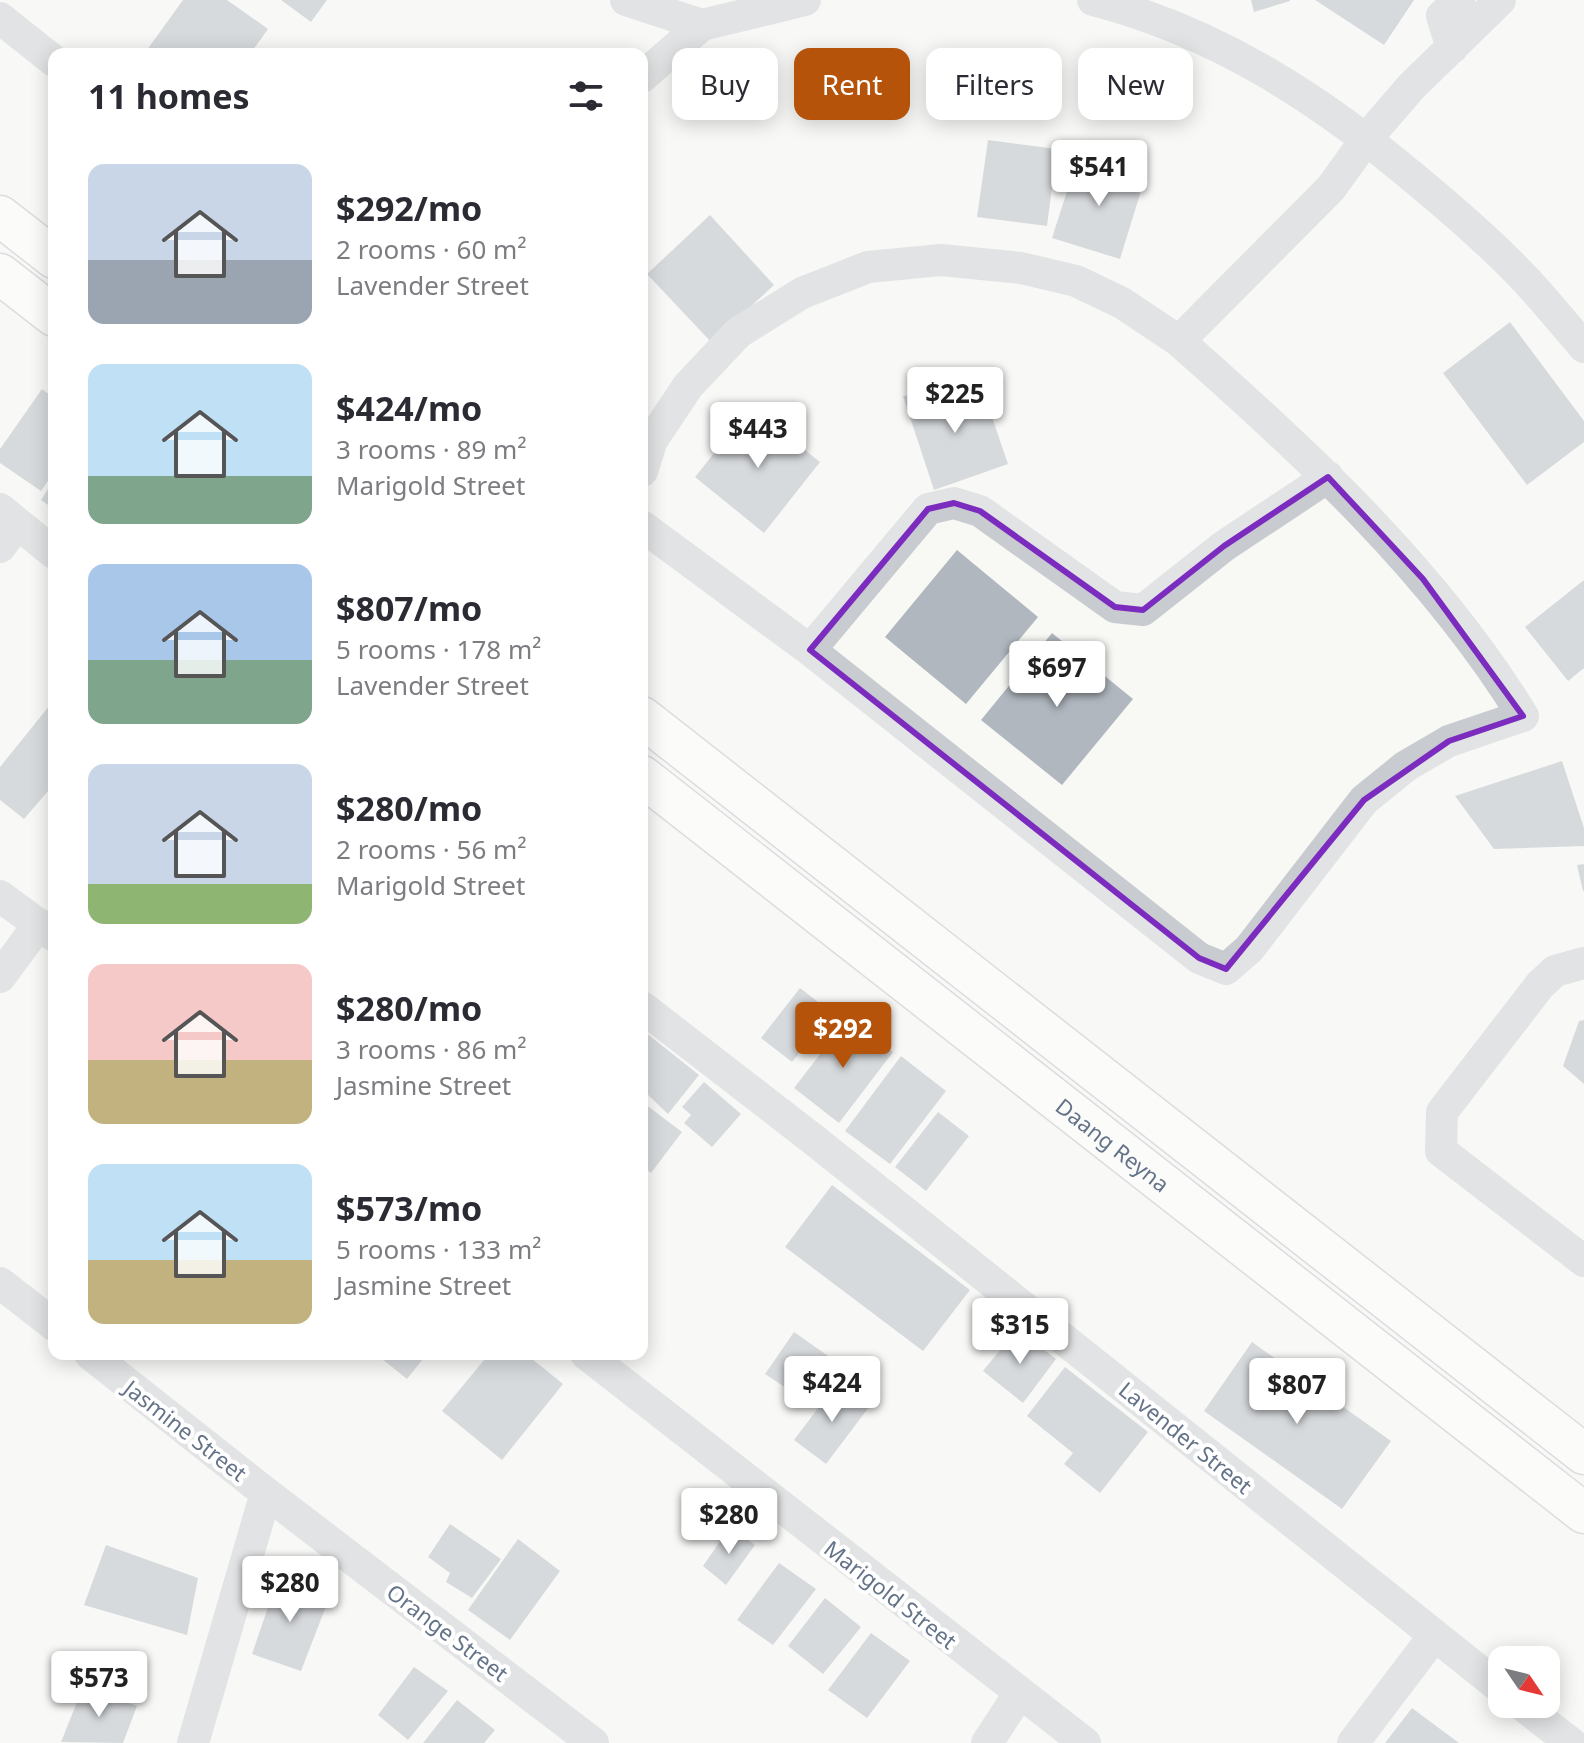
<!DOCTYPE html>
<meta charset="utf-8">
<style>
:root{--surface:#fff;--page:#f2f2f3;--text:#2b2b33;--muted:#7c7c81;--accent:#b45309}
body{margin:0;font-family:"Noto Sans",sans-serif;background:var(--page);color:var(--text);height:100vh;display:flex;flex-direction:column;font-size:30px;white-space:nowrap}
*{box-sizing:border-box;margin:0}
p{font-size:26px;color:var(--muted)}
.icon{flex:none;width:44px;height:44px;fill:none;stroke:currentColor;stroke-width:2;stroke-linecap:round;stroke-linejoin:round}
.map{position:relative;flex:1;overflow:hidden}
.panel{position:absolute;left:48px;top:48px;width:600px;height:1312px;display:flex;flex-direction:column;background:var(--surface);border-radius:16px;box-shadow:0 4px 20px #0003}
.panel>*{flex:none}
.hud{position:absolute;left:672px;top:48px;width:760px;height:72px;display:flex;gap:16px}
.needle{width:52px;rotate:125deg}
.buttons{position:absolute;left:1488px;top:1646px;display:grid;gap:16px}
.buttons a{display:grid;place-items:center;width:72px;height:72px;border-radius:16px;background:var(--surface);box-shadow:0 4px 20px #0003;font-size:40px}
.price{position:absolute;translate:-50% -68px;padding:0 18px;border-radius:8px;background:#fff;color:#222;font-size:26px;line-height:52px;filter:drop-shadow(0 2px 4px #0008)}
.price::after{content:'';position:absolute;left:50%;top:48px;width:24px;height:18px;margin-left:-12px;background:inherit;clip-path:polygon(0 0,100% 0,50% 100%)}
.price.on{background:var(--accent);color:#fff}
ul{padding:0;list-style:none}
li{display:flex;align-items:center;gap:24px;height:200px;padding:0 40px}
li span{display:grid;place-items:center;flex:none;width:224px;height:160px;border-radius:16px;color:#555}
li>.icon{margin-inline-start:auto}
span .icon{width:96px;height:96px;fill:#fffc;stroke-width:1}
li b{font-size:34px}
h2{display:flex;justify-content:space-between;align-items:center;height:96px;padding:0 40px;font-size:34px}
.chip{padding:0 28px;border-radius:16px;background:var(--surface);box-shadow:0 4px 20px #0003;font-size:28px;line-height:72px}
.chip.on{background:var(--accent);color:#fff}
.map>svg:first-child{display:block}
</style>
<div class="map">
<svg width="1584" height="1743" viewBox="0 0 1584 1743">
<rect width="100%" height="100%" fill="#f8f8f5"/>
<path fill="#b0b7be" d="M183,0H227L268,29L250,54H144Z
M281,0H327L311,22Z
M1251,0H1290V1L1254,12Z
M1315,0H1414L1384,45Z
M988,140L1057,149L1047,226L977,217Z
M1078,157L1145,178L1120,259L1052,238Z
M710,215L774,285L712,343L647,274Z
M1510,322L1584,421V442L1527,485L1443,373Z
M982,388L1008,464L934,490L903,396Z
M42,389L54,398V472L41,491L0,463V449Z
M751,407L820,462L764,533L695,477Z
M54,480V509L41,500Z
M957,550L1038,617L966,704L885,637Z
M1584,580V668L1568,681L1525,627Z
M1052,633L1133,699L1062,785L981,720Z
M54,700V784L24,819L0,800V767Z
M1562,761L1584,828V846L1494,849L1455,796Z
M1584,864V891H1583L1577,865Z
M800,988L832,1013L792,1062L761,1038Z
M848,1018L893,1052L839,1123L794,1088Z
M1584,1020V1084L1563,1066L1579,1021Z
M645,1032L699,1075L668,1114L646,1093L642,1099V1036Z
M901,1056L946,1091L890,1164L845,1131Z
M704,1082L741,1114L712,1147L684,1123L691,1115L682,1107Z
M645,1104L682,1132L651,1173L642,1166V1108Z
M938,1112L969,1136L926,1191L895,1167Z
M832,1185L970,1290L923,1351L785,1247Z
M1017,1329L1056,1359L1023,1403L983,1371Z
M794,1332L831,1358L803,1399L765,1374Z
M1252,1342L1391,1441L1342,1509L1204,1411Z
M376,1354H427L407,1379Z
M489,1354H526L563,1384L502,1460L442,1411Z
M1065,1367L1148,1432L1100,1493L1064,1464L1073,1453L1027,1416Z
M837,1383L869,1407L826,1464L794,1440Z
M450,1524L501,1559L472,1598L446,1582L450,1573L428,1557Z
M730,1527L755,1545L726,1585L703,1566Z
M518,1539L560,1571L510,1640L468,1610Z
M106,1545L198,1578L187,1635L84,1605Z
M779,1563L816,1589L773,1645L737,1620Z
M279,1575L330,1596L301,1671L252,1654Z
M825,1598L861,1627L823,1674L788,1646Z
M871,1633L910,1661L867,1718L828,1690Z
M414,1667L448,1691L408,1740L378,1715Z
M83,1687L137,1706L123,1743L61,1742Z
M457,1700L495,1730L484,1743H423Z
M1412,1708L1459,1743H1385Z"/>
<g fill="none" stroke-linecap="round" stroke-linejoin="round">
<defs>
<g id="major">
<path d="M0,216L54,258"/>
<path d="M0,274L54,316"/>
<path d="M642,717L1584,1454"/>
<path id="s1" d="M642,776L1584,1513"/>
</g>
</defs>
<use href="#major" stroke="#b9bcc1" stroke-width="43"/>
<path stroke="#c8cbcf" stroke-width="32" d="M626,0L702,25L805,0
M1093,0C1218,32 1323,101 1420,183C1456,213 1492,244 1524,278C1545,300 1564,324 1584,347
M0,18L54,61
M1452,48L1442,16L1459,0
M642,77L702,25
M642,471L652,440L688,386L738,333L802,293L868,267L941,260L1021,268L1076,281L1122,303L1179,341
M0,509L54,553
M642,526L810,650L1199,958L1226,969L1249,949L1364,800L1406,766L1449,741L1523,716C1434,571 1306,453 1179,341L1331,188L1367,138L1411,87L1500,0
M0,547L17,524
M810,650L928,509L954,503L980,511L1115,607L1143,610L1224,546L1328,477
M0,896L54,936
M1584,963L1555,971L1540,985L1442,1112L1441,1151L1584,1261
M0,977L39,924
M642,1007L814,1140L1502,1689
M0,1283L54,1325
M90,1354L266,1493L593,1743
M586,1354L1085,1743
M1521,1704L1571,1743
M193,1743L266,1493
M987,1743L1019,1694
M1353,1743L1434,1636"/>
<use href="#major" stroke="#fff" stroke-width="40"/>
</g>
<path d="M0 0H1584V1743H0ZM1328,477L1423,579L1523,716L1449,741L1364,800L1226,969L1199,958L810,650L928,509L954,503L980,511L1115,607L1143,610L1224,546Z" fill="#f8f8f5" fill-opacity=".55" fill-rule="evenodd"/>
<path fill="none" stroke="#7b2cbf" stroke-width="6" stroke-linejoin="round" d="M1328,477L1423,579L1523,716L1449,741L1364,800L1226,969L1199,958L810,650L928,509L954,503L980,511L1115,607L1143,610L1224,546Z"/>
<g text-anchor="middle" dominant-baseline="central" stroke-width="8" stroke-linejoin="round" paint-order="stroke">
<g font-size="22" fill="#657388" stroke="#fff">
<text stroke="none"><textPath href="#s1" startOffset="598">Daang Reyna</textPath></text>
<text transform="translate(186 1430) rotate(38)">Jasmine Street</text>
<text transform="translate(1186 1437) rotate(39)">Lavender Street</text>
<text transform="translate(891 1594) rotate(38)">Marigold Street</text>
<text transform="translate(448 1632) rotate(37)">Orange Street</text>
</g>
</g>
</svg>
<div class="buttons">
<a><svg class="needle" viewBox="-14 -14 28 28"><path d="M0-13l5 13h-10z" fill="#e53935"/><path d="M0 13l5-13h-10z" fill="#7c7c81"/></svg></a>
</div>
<b class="price" style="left:1099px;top:208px">$541</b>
<b class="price" style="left:955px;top:435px">$225</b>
<b class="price" style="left:758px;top:470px">$443</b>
<b class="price" style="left:1057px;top:709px">$697</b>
<b class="price on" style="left:843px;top:1070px">$292</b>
<b class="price" style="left:1020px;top:1366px">$315</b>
<b class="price" style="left:832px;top:1424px">$424</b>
<b class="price" style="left:1297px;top:1426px">$807</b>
<b class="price" style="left:729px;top:1556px">$280</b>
<b class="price" style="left:290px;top:1624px">$280</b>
<b class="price" style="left:99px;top:1719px">$573</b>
<div class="hud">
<a class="chip">Buy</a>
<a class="chip on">Rent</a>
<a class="chip">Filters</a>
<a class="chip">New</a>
</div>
<section class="panel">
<h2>11 homes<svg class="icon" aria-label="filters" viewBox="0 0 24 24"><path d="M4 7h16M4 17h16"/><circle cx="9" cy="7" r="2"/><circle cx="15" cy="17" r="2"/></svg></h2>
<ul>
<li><span style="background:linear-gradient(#c9d6e8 60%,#9aa5b1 0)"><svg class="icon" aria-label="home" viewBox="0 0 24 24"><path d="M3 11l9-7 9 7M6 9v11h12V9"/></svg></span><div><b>$292/mo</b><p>2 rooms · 60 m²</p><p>Lavender Street</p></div></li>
<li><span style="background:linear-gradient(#bfe0f5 70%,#7fa58c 0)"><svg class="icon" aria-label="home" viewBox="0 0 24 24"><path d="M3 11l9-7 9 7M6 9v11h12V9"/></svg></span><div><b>$424/mo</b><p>3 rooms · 89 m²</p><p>Marigold Street</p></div></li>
<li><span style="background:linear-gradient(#a9c7e8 60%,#7fa58c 0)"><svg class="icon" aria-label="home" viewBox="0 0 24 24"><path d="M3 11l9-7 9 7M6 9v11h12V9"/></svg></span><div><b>$807/mo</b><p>5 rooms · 178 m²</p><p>Lavender Street</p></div></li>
<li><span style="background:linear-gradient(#c9d6e8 75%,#8fb573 0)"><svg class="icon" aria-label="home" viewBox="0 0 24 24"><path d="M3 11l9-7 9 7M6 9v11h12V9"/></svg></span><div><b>$280/mo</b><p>2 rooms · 56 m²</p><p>Marigold Street</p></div></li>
<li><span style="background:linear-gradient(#f6c9c9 60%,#c2b280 0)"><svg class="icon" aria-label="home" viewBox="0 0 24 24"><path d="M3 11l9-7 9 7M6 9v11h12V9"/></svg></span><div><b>$280/mo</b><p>3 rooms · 86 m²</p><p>Jasmine Street</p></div></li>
<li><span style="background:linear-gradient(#bfe0f5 60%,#c2b280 0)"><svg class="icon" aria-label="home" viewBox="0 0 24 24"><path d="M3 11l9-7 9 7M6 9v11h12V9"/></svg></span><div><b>$573/mo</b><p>5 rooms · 133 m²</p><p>Jasmine Street</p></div></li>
</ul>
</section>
</div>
